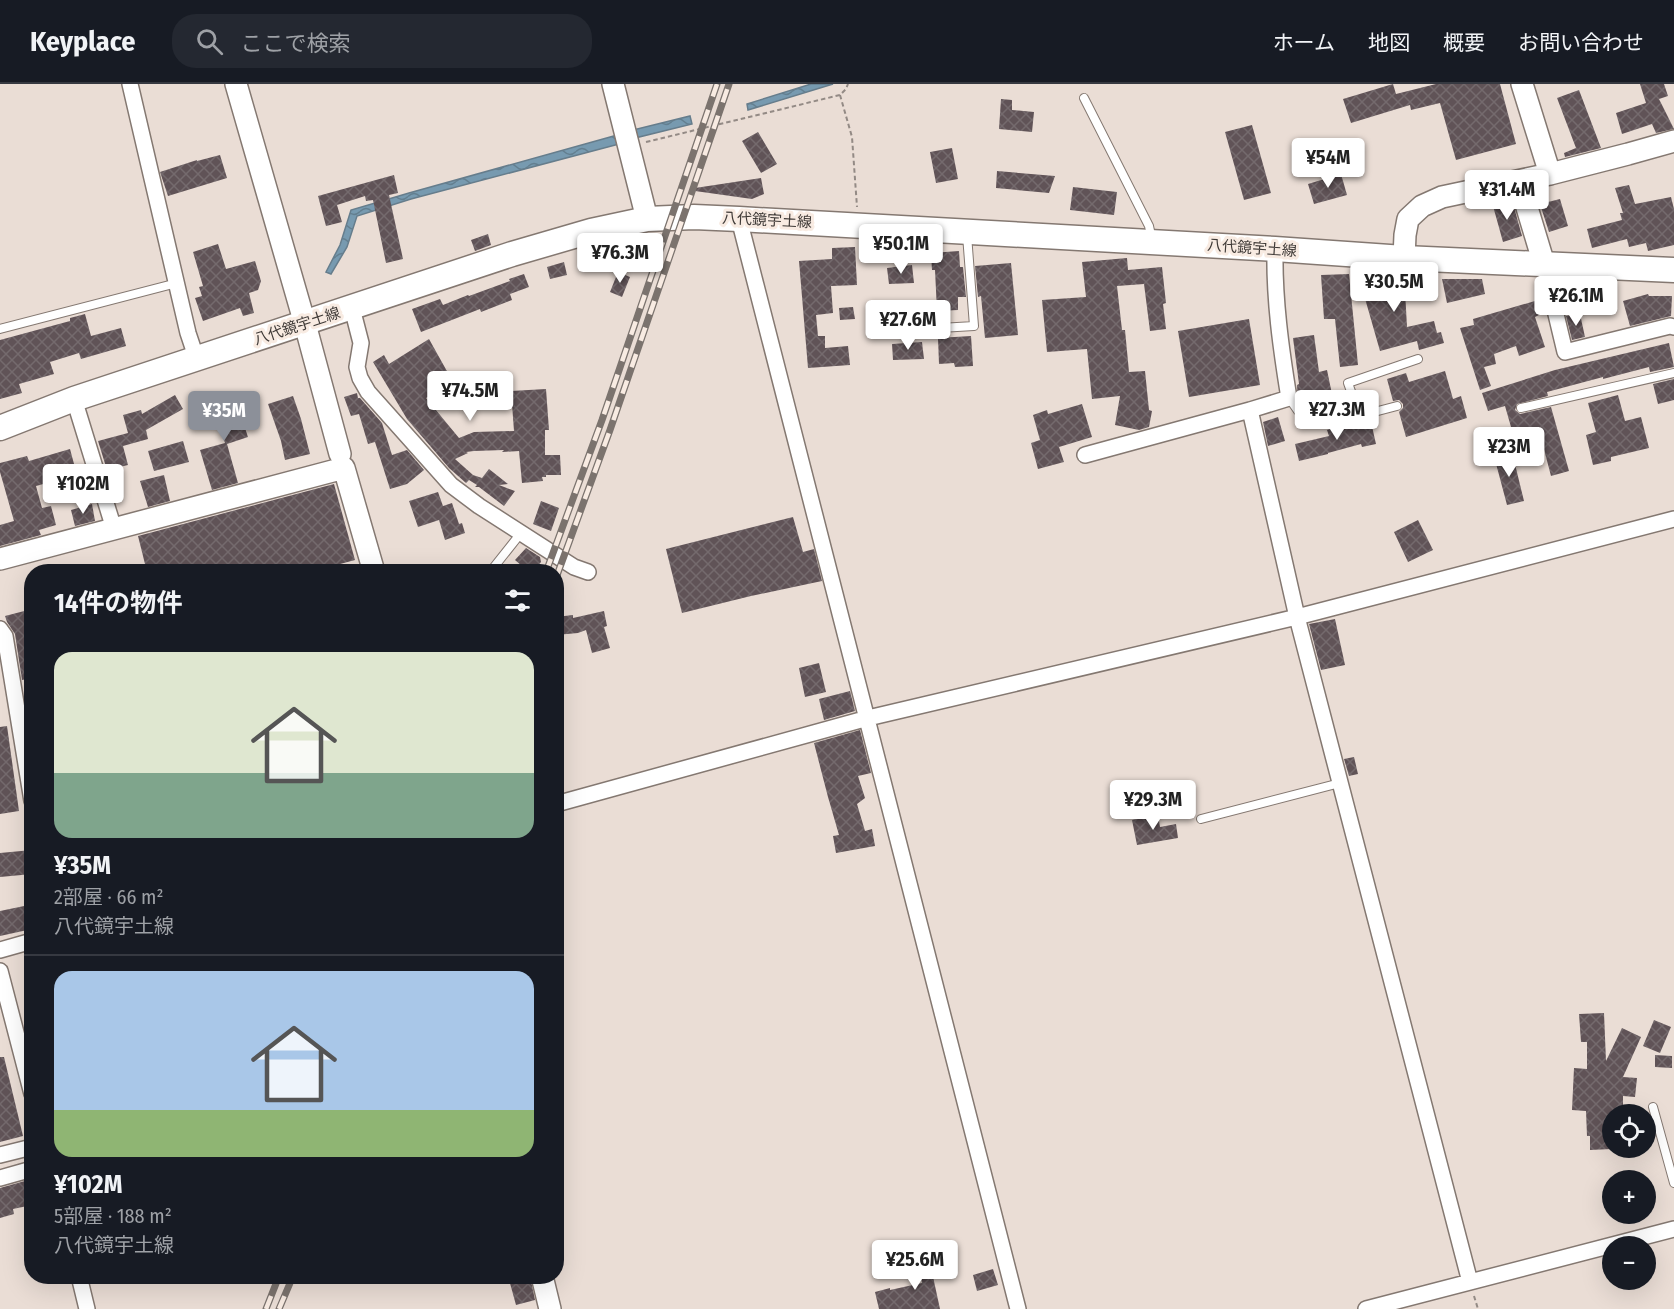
<!DOCTYPE html>
<html lang="ja">
<meta charset="utf-8">
<style>
:root{--surface:#171b24;--page:#242831;--text:#f1f3f6;--muted:#9ea1a6;--line:#363941;--accent:#8c9099}
body{margin:0;font-family:"Fira Sans Condensed","Noto Sans JP",sans-serif;background:var(--page);color:var(--text);height:100vh;display:flex;flex-direction:column;font-size:22px;white-space:nowrap}
*{box-sizing:border-box;margin:0}
p{font-size:20px;color:var(--muted)}
.icon{flex:none;width:33px;height:33px;fill:none;stroke:currentColor;stroke-width:2;stroke-linecap:round;stroke-linejoin:round}
.map{position:relative;flex:1;overflow:hidden}
.sheet{position:absolute;left:24px;top:480px;width:540px;height:720px;display:flex;flex-direction:column;background:var(--surface);border-radius:24px;box-shadow:0 6px 24px #0002}
.sheet>*{flex:none}
.tools{position:absolute;left:1602px;top:1020px;display:grid;gap:12px}
.tools a{display:grid;place-items:center;width:54px;height:54px;border-radius:50%;background:var(--surface);box-shadow:0 6px 24px #0002;font-size:30px}
.price{position:absolute;translate:-50% -51px;padding:0 14px;border-radius:6px;background:#fff;color:#222;font-size:20px;line-height:39px;filter:drop-shadow(0 2px 3px #0008)}
.price::after{content:'';position:absolute;left:50%;top:36px;width:18px;height:14px;margin-left:-9px;background:inherit;clip-path:polygon(0 0,100% 0,50% 100%)}
.price.current{background:var(--accent);color:#fff}
ul{padding:0;list-style:none}
li{display:grid;align-content:center;gap:12px;height:318px;padding:0 30px}
li+li{border-top:2px solid var(--line)}
li span{display:grid;place-items:center;height:186px;border-radius:18px;color:#555}
li>.icon{margin-inline-start:auto}
span .icon{width:108px;height:108px;fill:#fffc;stroke-width:1}
li b{font-size:26px}
h2{display:flex;justify-content:space-between;align-items:center;height:72px;padding:0 30px;font-size:26px}
header{display:flex;align-items:center;gap:36px;box-sizing:border-box;height:84px;padding:0 30px;background:var(--surface);border-bottom:2px solid var(--line)}
header strong{font-size:28px}
nav{display:flex;gap:33px;margin-inline-start:auto;font-size:21px}
.search{width:420px;height:54px;background:var(--page);display:flex;align-items:center;gap:15px;box-sizing:border-box;padding:0 21px;border-radius:24px;color:var(--muted);font-size:22px}
.map>svg:first-child{display:block}
</style>
<header>
<strong>Keyplace</strong>
<div class="search"><svg class="icon" aria-label="search" viewBox="0 0 24 24"><circle cx="10" cy="10" r="6"/><path d="M15 15l6 6"/></svg>ここで検索</div>
<nav><a>ホーム</a><a>地図</a><a>概要</a><a>お問い合わせ</a></nav>
</header>
<div class="map">
<svg width="1674" height="1225" viewBox="0 0 1674 1225">
<defs>
<pattern id="water-waves" width="16" height="10" patternUnits="userSpaceOnUse" patternTransform="scale(1.5)"><rect width="16" height="10" fill="#779ab0"/><path d="M0 5q4-4 8 0t8 0" fill="none" stroke="#637f90"/></pattern>
<pattern id="building-cross-hatch" width="8" height="8" patternUnits="userSpaceOnUse" patternTransform="scale(1.5)"><rect width="8" height="8" fill="#605357"/><path d="M0 0l8 8M0 8l8-8" fill="none" stroke="#746a6d"/></pattern>
</defs>
<rect width="100%" height="100%" fill="#eaddd5"/>
<path fill="url(#water-waves)" stroke="#667d8c" stroke-width="1.5" d="M811,0H833L748,26L747,20Z
M690,32L692,40L635,54L633,46Z
M621,50L623,59L411,115L357,132L347,163L331,190L326,188L340,161L351,126L409,109Z"/>
<path fill="url(#building-cross-hatch)" d="M1393,0L1396,10L1436,0H1500L1516,60L1456,76L1440,19L1411,26L1410,21L1351,39L1343,15Z
M1640,0H1664L1668,12L1659,15L1674,45L1656,49L1652,40L1622,50L1616,29L1646,19Z
M1579,6L1601,64L1565,73L1564,69L1576,64L1557,14Z
M1001,15L1012,16V26L1034,28L1032,48L999,45Z
M1252,41L1271,109L1244,116L1225,48Z
M758,48L777,80L761,89L742,57Z
M952,64L958,95L936,99L930,68Z
M220,71L227,94L168,112L160,88L197,76V77Z
M1347,71L1352,84L1334,91L1328,78Z
M997,87L1055,92L1049,109L996,104Z
M1341,90L1347,111L1314,120L1308,100Z
M394,91L398,109L389,111L403,175L386,179L373,116L366,117L365,112L337,121L342,138L326,142L318,112Z
M761,94L764,110L752,115L695,107V104Z
M1629,101L1635,120L1671,113L1674,125V161L1648,167L1646,159L1629,163L1627,155L1592,164L1587,145L1622,136L1620,129H1623L1615,104Z
M1073,103L1117,108L1114,131L1070,126Z
M1560,115L1568,142L1549,148L1540,120Z
M1512,116L1522,152L1503,158L1493,122Z
M488,150L491,161L475,167L471,156Z
M218,160L226,185L255,177L261,197L258,206L249,209L254,229L243,232L240,224L203,237L195,214L202,212L199,203L203,202L193,168Z
M855,163L857,201L831,202L833,229L816,231L818,252H825V264L848,262L850,281L808,284L799,177L832,175V164Z
M959,167L960,183H963L966,213H958V226L937,227L935,186H932L931,169Z
M1127,174L1128,186L1162,183L1166,219L1163,220L1166,245L1150,247L1144,200L1117,202L1122,246H1125L1129,288L1145,287L1149,326L1152,327L1149,343L1139,346L1115,341L1120,312L1092,315L1087,265L1047,268L1042,216L1086,213L1082,178Z
M564,178L567,191L550,195L547,183Z
M1011,179L1018,251L985,254L981,212L978,213L975,182Z
M912,181L914,199L889,200L887,184Z
M618,188L630,193L622,213L610,208Z
M1396,188H1404L1407,243L1434,237L1437,249L1441,248L1444,259L1419,266L1417,257L1380,267L1358,190Z
M524,190L529,203L510,210L512,216L481,228L480,225L421,248L412,225L440,215L443,221L468,211L469,212L510,197L509,195Z
M1349,190L1358,281L1340,283L1335,235H1324L1321,191Z
M1442,195H1482L1485,210L1447,219Z
M1648,210L1649,212H1672L1671,232L1630,242L1623,217Z
M917,217L919,236L893,238L891,219Z
M1535,217L1539,231L1535,233L1545,263L1519,272L1516,262L1494,270L1496,280L1484,283L1491,302L1480,306L1460,244L1474,241L1473,235Z
M853,223L855,235L840,236L839,224Z
M85,230L91,252L121,244L126,262L81,275L79,269L50,278L54,290L19,300L22,309L0,315V256L70,237V234Z
M1580,230L1585,253L1572,256L1566,232Z
M1249,235L1260,301L1189,313L1178,247Z
M1314,251L1319,288L1327,286L1332,310L1298,317L1297,301L1299,300L1293,254Z
M971,252L973,282L955,283L954,279L939,280L938,254Z
M429,255L453,298L426,314L459,354L474,348L514,347L511,307L546,305L549,346H545V371H560L561,391H546V393H542L543,397L522,399L519,367L502,368L504,366L474,367L466,368L468,369L455,375L473,391L482,394L489,385L508,400L499,401L515,407L504,422L479,403H475L477,401L469,396L466,399L449,384L407,335L373,278L384,271L389,280Z
M922,258L924,275L893,276L892,260Z
M1669,259L1674,283L1650,288L1649,283L1603,295V293L1547,308L1548,312L1517,320L1515,326L1520,330L1551,323L1569,387L1551,392L1540,350L1515,357L1505,322L1488,327L1482,309L1555,286Z
M1445,287L1453,315L1461,312L1467,334L1406,353L1399,328L1403,324V320L1399,316L1393,317L1387,295L1406,289L1409,298Z
M1674,295V316L1658,320L1653,300Z
M233,308L248,353L227,360L238,399L212,406L200,366L225,359L210,316Z
M357,309L358,314H360L382,339L392,371L407,366L424,386L407,400L390,405L375,358L368,360L359,330L351,332L344,313Z
M175,311L183,325L146,346L148,355L123,362L128,381L107,386L98,357L128,349L123,331L141,326L142,330Z
M1618,311L1625,337L1641,333L1649,364L1611,373V377L1593,381L1586,351L1596,348L1588,319Z
M293,312L301,335L310,370L285,376L281,357L268,320Z
M1082,320L1092,353L1059,363L1064,378L1038,385L1031,359L1040,356L1033,331L1047,326L1048,330Z
M1278,333L1285,357L1268,362L1263,338Z
M1371,338L1376,360L1362,363L1361,360L1328,369V370L1299,377L1295,360L1329,352L1327,346L1343,341L1344,344Z
M183,357L189,378L154,387L148,367Z
M70,365L77,391L36,402L42,424L51,422L56,441L39,446L41,451L0,462V441L14,437L0,388V379L27,372L29,377Z
M1512,368L1524,417L1507,421L1494,372Z
M164,391L170,417L148,423L140,397Z
M334,400L355,476L329,483L330,488H147L138,452Z
M438,408L443,422L452,419L459,440L462,439L465,449L445,456L439,436L418,443L409,417Z
M541,417L559,424L551,447L533,440Z
M92,420L95,437L75,442L71,426Z
M793,433L803,468L814,465L822,497L751,512L682,529L666,465Z
M1418,436L1433,466L1408,478L1394,448Z
M526,464L540,473L541,478L533,488H529L515,476Z
M32,525V594L22,596L15,550L7,538L5,532Z
M604,527L607,542L604,543L610,564L592,569L586,546L578,549L556,551V533L573,531V534Z
M1335,535L1345,581L1321,586L1309,540Z
M819,579L826,608L805,613L799,584Z
M850,607L855,627L824,636L819,615Z
M7,642L19,727L0,730V643Z
M860,646L871,689L858,692L865,714L857,720L865,747L872,745L875,762L836,769L833,752L839,751L828,713L814,659Z
M1354,673L1358,690L1349,692L1344,675Z
M1158,731L1160,743L1176,740L1178,754L1137,761L1132,736Z
M32,766V790L0,793V769Z
M29,821L32,833V845L0,852V827Z
M1604,929L1606,977L1622,944L1641,953L1623,993L1637,994L1635,1013L1623,1012V1030H1612V1065L1590,1066V1052H1587L1586,1027L1572,1026L1574,984L1587,985V958H1581L1579,930Z
M1654,936L1671,943L1660,969L1643,962Z
M1655,971L1672,972V984L1655,983Z
M0,973H4L23,1052L0,1058Z
M32,1095V1121L13,1125L14,1130L0,1134V1104Z
M945,1174L947,1186L932,1188L940,1225H879L875,1208L890,1204V1206L922,1199L919,1178Z
M993,1185L998,1201L977,1207L973,1191Z
M508,1192H530L535,1216L516,1221Z"/>
<g fill="none" stroke-linecap="round" stroke-linejoin="round">
<defs>
<path id="lane" d="M1084,14L1149,142L1152,156
M0,245L177,199
M923,245L974,242L967,151
M1353,313L1359,332L1397,322
M1289,314L1298,327L1353,313L1348,299L1418,275
M1521,324L1674,289
M490,488L521,449
M1201,735L1340,699
M1653,1023L1674,1099"/>
<path id="street" d="M130,0L188,249L197,276
M739,135L1018,1225
M1275,165C1274,215 1281,265 1289,314L1250,326L1297,533L1470,1198
M1544,180L1565,268L1670,242L1674,243
M352,224L361,259L357,283L360,294L368,308L451,401L479,422L574,483L588,488
M74,315L114,445
M1085,371L1250,326
M0,545L5,552L32,717
M556,720L868,634L1297,533L1674,435
M0,866L32,857
M0,887L32,1010
M0,1071L32,1063
M0,1094L32,1085
M79,1192L87,1225
M1366,1225L1674,1145"/>
<path id="secondary" d="M236,0L305,240L340,370
M613,0L647,135
M1522,0L1550,90
M1519,97L1544,180
M1404,174L1405,151L1408,135L1422,122L1442,113L1550,90L1628,70L1674,57
M0,475L344,384L374,488
M542,1192L550,1225"/>
<path id="primary" d="M0,344L74,315L512,170L591,147L647,135L694,133L739,135L1275,165L1404,174L1674,186"/>
</defs>
<use href="#lane" stroke="#847871" stroke-width="10"/>
<use href="#street" stroke="#847871" stroke-width="18"/>
<use href="#secondary" stroke="#847871" stroke-width="24"/>
<use href="#primary" stroke="#847871" stroke-width="27"/>
<path stroke="#938a85" stroke-width="2" stroke-dasharray="4.5 3" stroke-linecap="butt" d="M840,11L852,53L857,123
M646,58L840,11L846,5L848,0
M1474,1212L1478,1225"/>
<use href="#lane" stroke="#fff" stroke-width="8"/>
<use href="#street" stroke="#fff" stroke-width="15"/>
<use href="#secondary" stroke="#fff" stroke-width="21"/>
<use href="#primary" stroke="#fff" stroke-width="24"/>
<defs>
<path id="rail" d="M546,488L602,336L717,0
M556,494L610,346L729,0
M266,1225L279,1192
M279,1225L293,1192"/>
</defs>
<use href="#rail" stroke="#7b736e" stroke-width="7"/>
<use href="#rail" stroke="#f8ebe2" stroke-width="4.5" stroke-dasharray="14" stroke-linecap="butt"/>
</g>
<g text-anchor="middle" dominant-baseline="central" stroke-width="6" stroke-linejoin="round" paint-order="stroke">
<g font-size="15" fill="#3f3a37" stroke="#f8ebe2">
<text transform="translate(767 136) rotate(3)">八代鏡宇土線</text>
<text transform="translate(1252 164) rotate(4)">八代鏡宇土線</text>
<text transform="translate(297 242) rotate(-18)">八代鏡宇土線</text>
</g>
</g>
</svg>
<div class="tools">
<a><svg class="icon" aria-label="locate" viewBox="0 0 24 24"><circle cx="12" cy="12" r="6"/><path d="M12 2v4M12 18v4M2 12h4M18 12h4"/></svg></a>
<a>+</a>
<a>−</a>
</div>
<b class="price" style="left:1328px;top:105px">¥54M</b>
<b class="price" style="left:1507px;top:137px">¥31.4M</b>
<b class="price" style="left:901px;top:191px">¥50.1M</b>
<b class="price" style="left:620px;top:200px">¥76.3M</b>
<b class="price" style="left:1394px;top:229px">¥30.5M</b>
<b class="price" style="left:1576px;top:243px">¥26.1M</b>
<b class="price" style="left:908px;top:267px">¥27.6M</b>
<b class="price" style="left:470px;top:338px">¥74.5M</b>
<b class="price" style="left:1337px;top:357px">¥27.3M</b>
<b class="price current" style="left:224px;top:358px">¥35M</b>
<b class="price" style="left:1509px;top:394px">¥23M</b>
<b class="price" style="left:83px;top:431px">¥102M</b>
<b class="price" style="left:1153px;top:747px">¥29.3M</b>
<b class="price" style="left:915px;top:1207px">¥25.6M</b>
<section class="sheet">
<h2>14件の物件<svg class="icon" aria-label="filters" viewBox="0 0 24 24"><path d="M4 7h16M4 17h16"/><circle cx="9" cy="7" r="2"/><circle cx="15" cy="17" r="2"/></svg></h2>
<ul>
<li><span style="background:linear-gradient(#dfe7d0 65%,#7fa58c 0)"><svg class="icon" aria-label="home" viewBox="0 0 24 24"><path d="M3 11l9-7 9 7M6 9v11h12V9"/></svg></span><div><b>¥35M</b><p>2部屋 · 66 m²</p><p>八代鏡宇土線</p></div></li>
<li><span style="background:linear-gradient(#a9c7e8 75%,#8fb573 0)"><svg class="icon" aria-label="home" viewBox="0 0 24 24"><path d="M3 11l9-7 9 7M6 9v11h12V9"/></svg></span><div><b>¥102M</b><p>5部屋 · 188 m²</p><p>八代鏡宇土線</p></div></li>
</ul>
</section>
</div>
